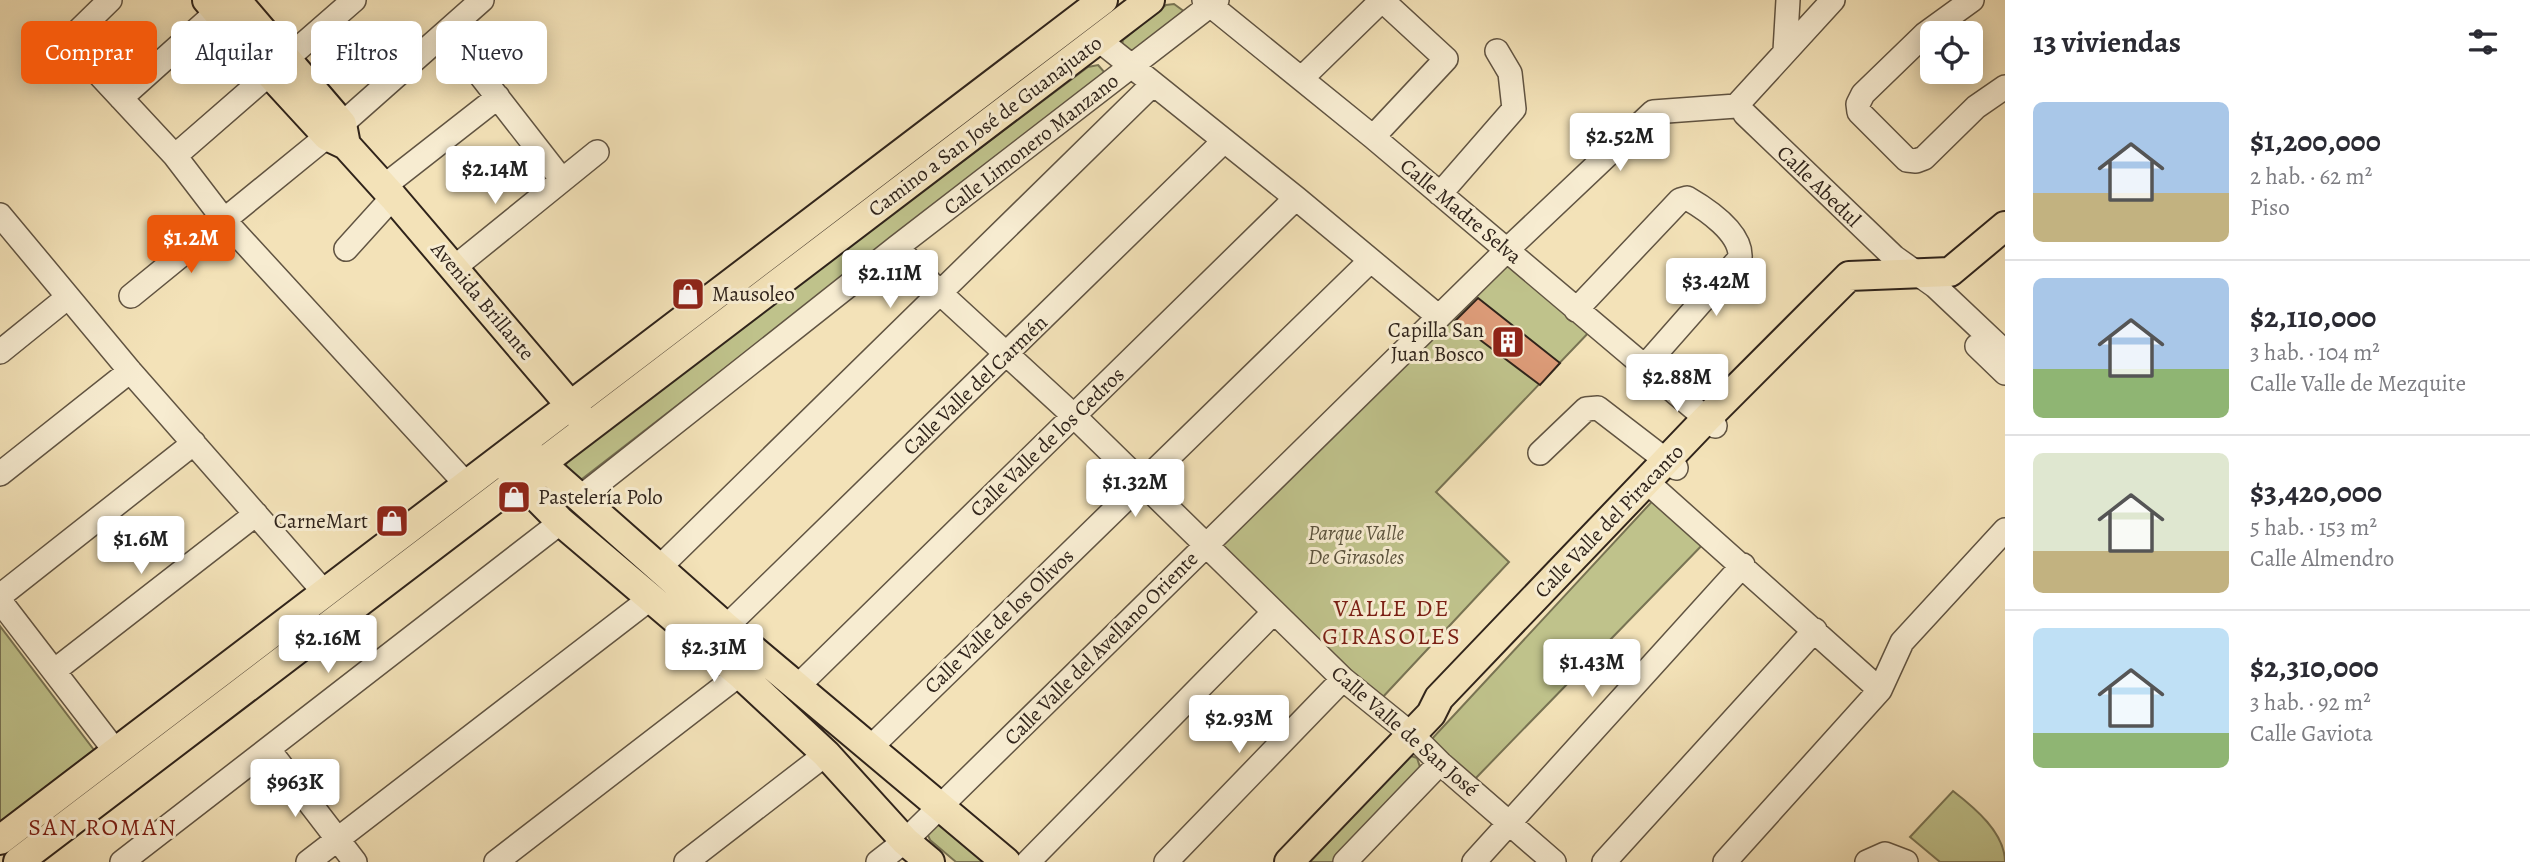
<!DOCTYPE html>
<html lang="es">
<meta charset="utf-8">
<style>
:root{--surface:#fff;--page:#f7f7f7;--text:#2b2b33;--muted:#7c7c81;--line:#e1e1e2;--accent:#ea580c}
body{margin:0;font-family:Alegreya,serif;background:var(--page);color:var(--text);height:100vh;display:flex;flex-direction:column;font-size:26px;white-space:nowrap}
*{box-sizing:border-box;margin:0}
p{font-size:23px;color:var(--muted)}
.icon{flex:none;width:38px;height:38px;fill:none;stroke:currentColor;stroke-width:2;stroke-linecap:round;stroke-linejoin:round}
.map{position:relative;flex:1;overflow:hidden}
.drawer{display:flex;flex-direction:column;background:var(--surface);width:525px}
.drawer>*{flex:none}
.guide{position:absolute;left:21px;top:21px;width:665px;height:63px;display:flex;gap:14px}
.fabs{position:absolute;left:1920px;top:21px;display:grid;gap:14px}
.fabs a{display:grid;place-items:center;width:63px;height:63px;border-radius:10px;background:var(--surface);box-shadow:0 4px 18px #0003;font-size:35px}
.price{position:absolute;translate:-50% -60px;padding:0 16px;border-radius:7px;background:#fff;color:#222;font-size:23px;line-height:46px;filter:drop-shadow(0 2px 4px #0008)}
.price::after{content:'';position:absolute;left:50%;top:42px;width:21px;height:16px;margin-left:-10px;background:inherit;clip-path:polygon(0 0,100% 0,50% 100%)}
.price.active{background:var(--accent);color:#fff}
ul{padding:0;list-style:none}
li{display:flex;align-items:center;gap:21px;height:175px;padding:0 28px}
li+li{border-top:2px solid var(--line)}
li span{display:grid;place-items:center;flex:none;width:196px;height:140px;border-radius:10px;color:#555}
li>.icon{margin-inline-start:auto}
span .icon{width:84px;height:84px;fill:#fffc;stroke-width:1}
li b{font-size:30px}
h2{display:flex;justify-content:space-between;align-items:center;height:84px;padding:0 28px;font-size:30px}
.tag{padding:0 24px;border-radius:10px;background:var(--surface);box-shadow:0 4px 18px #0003;font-size:24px;line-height:63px}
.tag.active{background:var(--accent);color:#fff}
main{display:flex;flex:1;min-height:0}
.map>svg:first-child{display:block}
</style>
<main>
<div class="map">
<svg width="2005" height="862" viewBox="0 0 2005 862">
<rect width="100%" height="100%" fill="#f3e2b8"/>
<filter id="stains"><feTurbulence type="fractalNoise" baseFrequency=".00286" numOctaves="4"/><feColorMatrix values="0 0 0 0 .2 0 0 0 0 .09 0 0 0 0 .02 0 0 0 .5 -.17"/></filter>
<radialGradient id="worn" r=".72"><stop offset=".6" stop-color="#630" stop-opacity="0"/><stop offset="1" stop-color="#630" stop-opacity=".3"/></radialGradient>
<path fill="#bfc28b" stroke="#787353" stroke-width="2" d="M1174,4L1185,12L1130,56L1121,49L1123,40L1166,5Z
M1098,65L1106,74L582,479L574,480L565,472L567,459L578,450L1088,67Z
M1507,255L1593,328L1436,492L1509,562L1381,699L1214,548Z
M1659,494L1710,537L1473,781L1430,741Z
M0,626L94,750L0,822Z
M1411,756L1417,758L1421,770L1333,862H1301L1397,761Z
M1953,791C1975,808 2005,833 2005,862H1940L1910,837Z
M937,823L943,825L986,862H956L930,840L927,833Z"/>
<path fill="#dc9b78" stroke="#30241b" stroke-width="2" d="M1478,298L1560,363L1540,385L1455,321Z"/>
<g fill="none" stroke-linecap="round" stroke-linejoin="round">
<defs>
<path id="minor" d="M110,0L68,41L175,156L224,220L467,485
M1204,0L1373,137L1715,426
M1972,0L1925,34L1863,94L1858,104L1859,112L1907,160L1916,161L1924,158L1976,107L2005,87
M1099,40L1296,198L1439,317
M1785,51L1788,0
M474,67L562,180
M1302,78L1382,0
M121,98L228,2
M1745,114L1894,257L1935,286L2005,352
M1373,137L1446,59L1382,0
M175,156L354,0
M383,187L498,97
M1440,194L1514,109L1510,73L1497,51
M0,215L130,371L325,593
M897,247L939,292L1074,416L1343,679L1411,734L1440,763L1554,862
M346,249L393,197
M455,267L597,152
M131,296L342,124L482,0
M1576,310L1680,200L1687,198C1706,209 1742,233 1740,258L1644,367
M1977,346L2005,373
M0,352L68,297
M1540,453L1586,409L1598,408L1676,468
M0,474L130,371
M1646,481L1880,690
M581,497L897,247L1217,0
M660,567L1152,85
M0,596L194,443
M0,601L116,752
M726,627L1224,141
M54,671L256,514
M797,687L1296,198
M871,747L1370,261
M269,750L355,862
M122,862L561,522
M308,862L651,598
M496,862L740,674
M686,862L826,754
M878,862L905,841L1508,249L1653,112L1736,106L1833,0
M1028,862L1273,613
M1166,862L1343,679
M1345,862L1440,763
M1474,862L1743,565
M1604,862L1815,630
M1725,862L1880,690L1902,642L2005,530
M1867,862L1885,854L1906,862"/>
<path id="major" d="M207,0L270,74L327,136L346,145L393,197L582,419
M236,0L342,124L346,145
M528,452L726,627L1006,862
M508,468L561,522L740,674L826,754L905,841L930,862
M0,840L1103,0
M18,862L1150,0
M1289,862L1431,714L1439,698L1707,418L1849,276L1950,272L2005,226"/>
</defs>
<use href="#minor" stroke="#615442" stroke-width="26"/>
<use href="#major" stroke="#30241b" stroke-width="32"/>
<use href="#minor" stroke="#f7ecd1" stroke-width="23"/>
<use href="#major" stroke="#f3e2b8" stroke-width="28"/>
</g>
<defs>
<symbol id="shop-square" viewBox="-11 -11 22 22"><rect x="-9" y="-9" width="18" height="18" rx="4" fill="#8f2418" stroke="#f7ecd1"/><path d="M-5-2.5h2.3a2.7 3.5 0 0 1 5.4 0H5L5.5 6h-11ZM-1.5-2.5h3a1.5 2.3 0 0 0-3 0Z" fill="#fff"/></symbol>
<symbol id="building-square" viewBox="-11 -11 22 22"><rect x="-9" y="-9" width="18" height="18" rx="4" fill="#8f2418" stroke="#f7ecd1"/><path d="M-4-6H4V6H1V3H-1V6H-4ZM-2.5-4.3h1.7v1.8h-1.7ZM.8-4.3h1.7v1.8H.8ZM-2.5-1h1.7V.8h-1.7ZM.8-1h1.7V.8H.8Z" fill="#fff"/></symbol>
</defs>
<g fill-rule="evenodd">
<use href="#shop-square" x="669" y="275" width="38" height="38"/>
<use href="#building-square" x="1489" y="323" width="38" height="38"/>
<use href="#shop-square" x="495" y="478" width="38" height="38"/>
<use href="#shop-square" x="373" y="502" width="38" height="38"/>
</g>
<g text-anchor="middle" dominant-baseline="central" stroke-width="6" stroke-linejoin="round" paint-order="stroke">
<g font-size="21" fill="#30241b" stroke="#f7ecd1">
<text transform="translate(985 126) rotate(-37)">Camino a San José de Guanajuato</text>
<text transform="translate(1031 144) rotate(-38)">Calle Limonero Manzano</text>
<text transform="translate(1819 186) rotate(44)">Calle Abedul</text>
<text transform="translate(1461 211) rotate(40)">Calle Madre Selva</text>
<text transform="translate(483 301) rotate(50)">Avenida Brillante</text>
<text transform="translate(975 385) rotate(-44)">Calle Valle del Carmén</text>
<text transform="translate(1047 442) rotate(-44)">Calle Valle de los Cedros</text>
<text transform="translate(1609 521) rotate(-46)">Calle Valle del Piracanto</text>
<text transform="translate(999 621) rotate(-44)">Calle Valle de los Olivos</text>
<text transform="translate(1101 648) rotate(-45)">Calle Valle del Avellano Oriente</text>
<text transform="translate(1405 731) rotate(41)">Calle Valle de San José</text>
</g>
<g font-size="21" fill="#30241b" stroke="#f7ecd1" text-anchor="start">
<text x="712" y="294">Mausoleo</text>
<text x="1484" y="330" text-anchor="end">Capilla San<tspan x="1484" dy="24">Juan Bosco</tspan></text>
<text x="538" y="497">Pastelería Polo</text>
<text x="368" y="521" text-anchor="end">CarneMart</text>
</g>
<g font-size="21" font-style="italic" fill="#5b533d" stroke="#f7ecd1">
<text x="1356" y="533">Parque Valle<tspan x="1356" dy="24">De Girasoles</tspan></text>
</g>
<g font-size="24" letter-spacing="2" fill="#7a1f14" stroke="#f7ecd1">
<text x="1392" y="608">VALLE DE<tspan x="1392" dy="28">GIRASOLES</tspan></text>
<text x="103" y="827">SAN ROMAN</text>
</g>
</g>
<rect width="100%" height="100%" filter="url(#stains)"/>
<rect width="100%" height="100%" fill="url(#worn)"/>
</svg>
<div class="fabs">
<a><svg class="icon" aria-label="locate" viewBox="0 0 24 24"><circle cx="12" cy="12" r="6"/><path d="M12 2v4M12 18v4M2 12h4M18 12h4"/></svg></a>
</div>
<b class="price" style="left:1620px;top:173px">$2.52M</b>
<b class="price" style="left:495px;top:206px">$2.14M</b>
<b class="price active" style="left:191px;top:275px">$1.2M</b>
<b class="price" style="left:890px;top:310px">$2.11M</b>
<b class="price" style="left:1716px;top:318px">$3.42M</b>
<b class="price" style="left:1677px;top:414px">$2.88M</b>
<b class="price" style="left:1135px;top:519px">$1.32M</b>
<b class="price" style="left:141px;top:576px">$1.6M</b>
<b class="price" style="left:328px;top:675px">$2.16M</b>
<b class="price" style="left:714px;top:684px">$2.31M</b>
<b class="price" style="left:1592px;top:699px">$1.43M</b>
<b class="price" style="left:1239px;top:755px">$2.93M</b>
<b class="price" style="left:295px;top:819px">$963K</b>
<div class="guide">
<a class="tag active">Comprar</a>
<a class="tag">Alquilar</a>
<a class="tag">Filtros</a>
<a class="tag">Nuevo</a>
</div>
</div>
<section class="drawer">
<h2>13 viviendas<svg class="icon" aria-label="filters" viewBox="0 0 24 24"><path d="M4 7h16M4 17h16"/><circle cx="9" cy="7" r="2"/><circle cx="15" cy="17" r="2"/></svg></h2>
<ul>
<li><span style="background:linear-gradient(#a9c7e8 65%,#c2b280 0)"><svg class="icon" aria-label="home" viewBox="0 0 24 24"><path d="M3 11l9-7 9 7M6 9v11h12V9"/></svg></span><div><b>$1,200,000</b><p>2 hab. · 62 m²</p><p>Piso</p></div></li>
<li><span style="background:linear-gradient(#a9c7e8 65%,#8fb573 0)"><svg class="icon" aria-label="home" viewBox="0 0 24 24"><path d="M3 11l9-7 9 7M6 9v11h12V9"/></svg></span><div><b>$2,110,000</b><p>3 hab. · 104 m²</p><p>Calle Valle de Mezquite</p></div></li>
<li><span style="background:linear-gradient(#dfe7d0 70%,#c2b280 0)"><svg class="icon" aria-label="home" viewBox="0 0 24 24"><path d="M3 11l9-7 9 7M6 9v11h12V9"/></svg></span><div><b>$3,420,000</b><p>5 hab. · 153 m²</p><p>Calle Almendro</p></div></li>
<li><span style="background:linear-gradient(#bfe0f5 75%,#8fb573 0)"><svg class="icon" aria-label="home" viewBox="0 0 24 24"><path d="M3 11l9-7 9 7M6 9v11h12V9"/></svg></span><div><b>$2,310,000</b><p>3 hab. · 92 m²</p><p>Calle Gaviota</p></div></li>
</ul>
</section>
</main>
